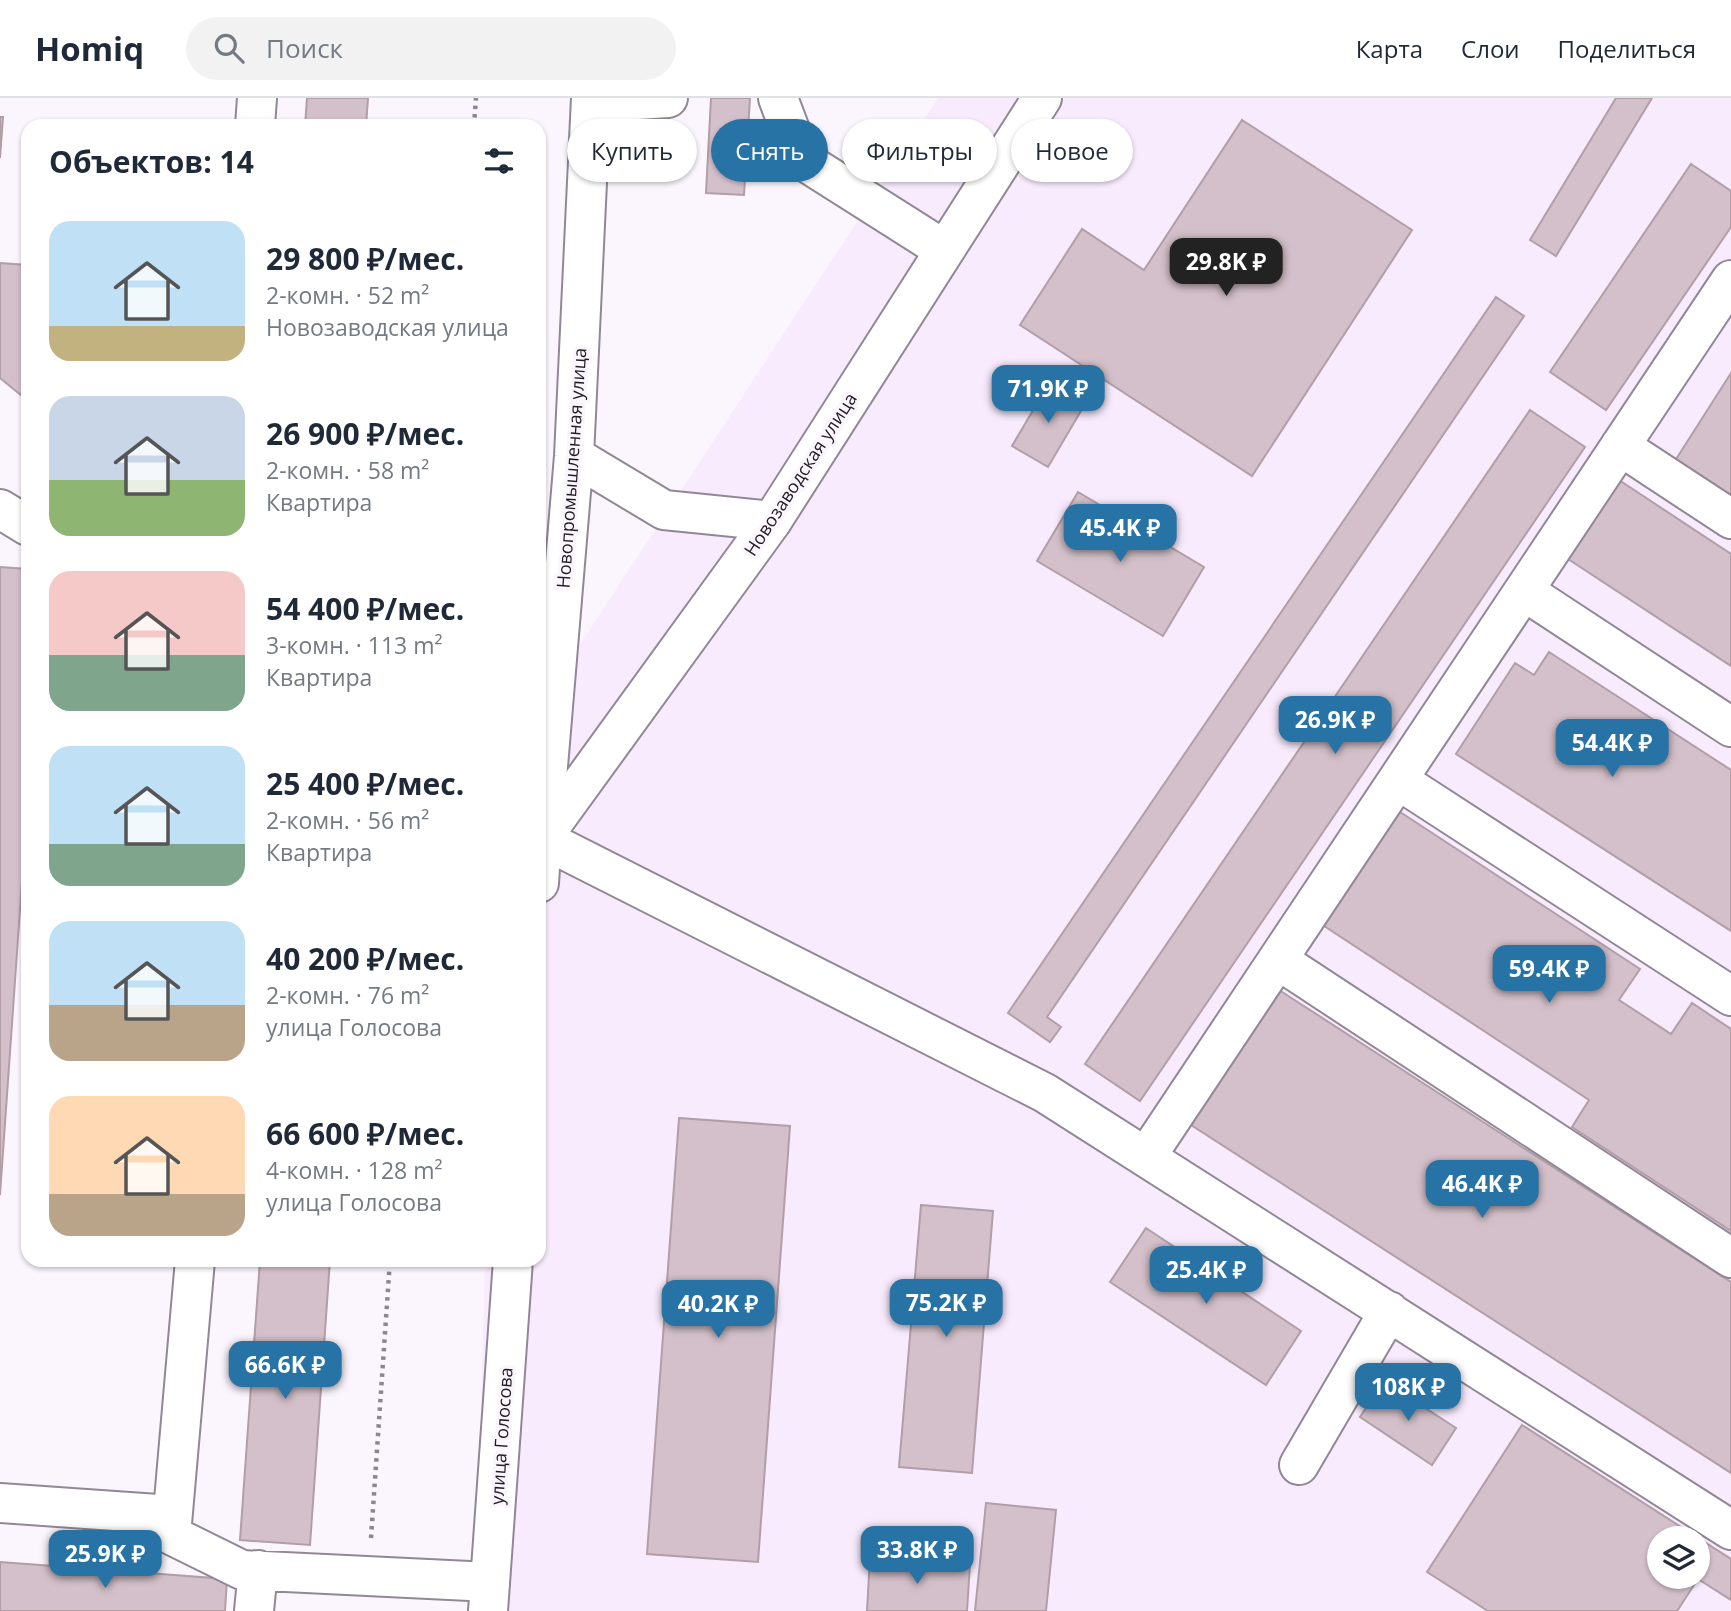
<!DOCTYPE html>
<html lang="ru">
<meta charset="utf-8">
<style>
:root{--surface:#fff;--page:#f2f2f3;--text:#1f2937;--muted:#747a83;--line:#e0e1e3;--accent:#2773a5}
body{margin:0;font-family:"Open Sans",sans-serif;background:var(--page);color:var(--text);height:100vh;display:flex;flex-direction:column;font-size:26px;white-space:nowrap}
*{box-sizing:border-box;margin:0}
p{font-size:23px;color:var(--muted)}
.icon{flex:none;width:38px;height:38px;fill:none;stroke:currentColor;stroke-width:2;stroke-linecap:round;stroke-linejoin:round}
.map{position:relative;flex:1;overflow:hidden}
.details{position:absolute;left:21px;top:21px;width:525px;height:1148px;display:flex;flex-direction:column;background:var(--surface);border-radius:21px;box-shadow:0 2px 5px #0004}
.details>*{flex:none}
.top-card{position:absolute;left:567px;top:21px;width:665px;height:63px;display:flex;gap:14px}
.buttons{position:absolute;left:1647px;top:1428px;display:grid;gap:14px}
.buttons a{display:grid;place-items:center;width:63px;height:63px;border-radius:50%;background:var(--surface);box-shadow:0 2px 5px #0004;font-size:35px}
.price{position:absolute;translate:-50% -60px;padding:0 16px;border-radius:14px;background:var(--accent);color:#fff;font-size:23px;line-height:46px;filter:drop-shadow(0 2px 4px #0008)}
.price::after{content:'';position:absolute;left:50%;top:42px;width:21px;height:16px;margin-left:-10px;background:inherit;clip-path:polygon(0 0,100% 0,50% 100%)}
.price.active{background:#222;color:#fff}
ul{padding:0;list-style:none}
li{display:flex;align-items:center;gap:21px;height:175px;padding:0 28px}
li span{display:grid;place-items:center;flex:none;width:196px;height:140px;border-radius:21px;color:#555}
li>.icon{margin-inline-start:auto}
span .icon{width:84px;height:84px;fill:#fffc;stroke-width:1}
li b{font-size:30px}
h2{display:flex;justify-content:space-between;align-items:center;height:84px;padding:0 28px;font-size:30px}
.tag{padding:0 24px;border-radius:32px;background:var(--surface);box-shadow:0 2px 5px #0004;font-size:24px;line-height:63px}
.tag.active{background:var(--accent);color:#fff}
header{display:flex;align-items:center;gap:42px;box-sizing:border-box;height:98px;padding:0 35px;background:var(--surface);border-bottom:2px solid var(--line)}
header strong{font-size:33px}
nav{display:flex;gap:38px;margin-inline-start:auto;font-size:24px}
.search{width:490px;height:63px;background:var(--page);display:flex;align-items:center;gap:18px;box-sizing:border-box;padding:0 24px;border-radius:38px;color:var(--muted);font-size:26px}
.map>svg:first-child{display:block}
</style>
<header>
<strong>Homiq</strong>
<div class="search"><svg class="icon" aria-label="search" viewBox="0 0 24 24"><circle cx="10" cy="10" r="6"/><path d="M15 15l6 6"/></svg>Поиск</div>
<nav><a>Карта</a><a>Слои</a><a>Поделиться</a></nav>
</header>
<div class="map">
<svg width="1731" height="1513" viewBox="0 0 1731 1513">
<rect width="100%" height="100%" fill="#fbf6fd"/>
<path fill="#f8ebfd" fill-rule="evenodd" d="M938,0H1731V1513H476L485,1162H539V609ZM1659,1440H1698V1479H1659Z"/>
<path fill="#d4c0ca" stroke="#b19ea7" stroke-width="2" fill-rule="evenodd" d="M307,0H368L366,28H305Z
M711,0H750L744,97L706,95Z
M1616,0H1652L1556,158L1530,142Z
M0,19H3L0,60Z
M1242,22L1412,132L1252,378L1020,227L1082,131L1144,172Z
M1691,66L1731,93V129L1606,312L1550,274Z
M0,165L28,167V298H22L0,280Z
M1496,199L1524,218L1047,919L1061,929L1050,944L1008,915Z
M1731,275V403L1673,366Z
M1049,285L1085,306L1048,369L1012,348Z
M1530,312L1585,349L1140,1003L1085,966Z
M1616,380L1731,456V568L1565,459Z
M1078,394L1204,469L1163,538L1037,463Z
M0,469L28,471V697L0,1097Z
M1549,554L1731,672V833L1456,656L1515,565L1534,577Z
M1394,710L1640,871L1619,902L1671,936L1692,905L1731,931V1133L1572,1029L1589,1002L1318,824Z
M1279,892L1731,1184V1375L1191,1027Z
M679,1020L790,1028L758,1464L647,1456Z
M921,1107L993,1113L972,1375L899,1369Z
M1146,1130L1301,1233L1266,1287L1110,1184Z
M260,1162H330L310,1447L240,1442Z
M1384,1283L1456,1330L1432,1367L1360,1319Z
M1522,1327L1731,1461V1502L1698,1481L1677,1513H1488L1427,1474ZM1659,1440H1698V1479H1659Z
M986,1405L1056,1412L1046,1513H975Z
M870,1459L970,1466L967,1513H867Z
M0,1464L227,1481L225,1513H0Z"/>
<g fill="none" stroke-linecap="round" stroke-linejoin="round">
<defs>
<path id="minor" d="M778,0L801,61L943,151
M591,5L668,0
M255,28L257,0
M1620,348L1731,421
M574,358L664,412L772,423
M0,411L28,428
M1524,493L1731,629
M1398,682L1731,898
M539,739L1045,995L1731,1432
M542,740L574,358L591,0
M1278,862L1731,1160
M1146,1059L1731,182
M195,1162L171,1437L242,1472L490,1484
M1299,1367L1389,1213
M0,1405L172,1417
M254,1513L258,1472"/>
<path id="major" d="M539,785L542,740L772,423L1042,0
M488,1513L513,1162"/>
</defs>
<use href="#minor" stroke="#918796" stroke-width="42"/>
<use href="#major" stroke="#918796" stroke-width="42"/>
<path stroke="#8c878e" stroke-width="4.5" stroke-dasharray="3.5 5" stroke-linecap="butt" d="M474,28L476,0
M371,1440L390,1162"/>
<use href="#minor" stroke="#fff" stroke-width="38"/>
<use href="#major" stroke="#fff" stroke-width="38"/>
</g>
<g text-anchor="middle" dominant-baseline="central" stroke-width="7" stroke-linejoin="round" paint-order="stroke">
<g font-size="18" fill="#211c22" stroke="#fbf6fd">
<text transform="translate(571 370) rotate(-86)">Новопромышленная улица</text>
<text transform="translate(800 376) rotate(-57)">Новозаводская улица</text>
<text transform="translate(501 1338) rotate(-86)">улица Голосова</text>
</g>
</g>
</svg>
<div class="buttons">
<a><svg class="icon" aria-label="layers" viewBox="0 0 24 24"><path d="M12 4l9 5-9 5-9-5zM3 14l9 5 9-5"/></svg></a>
</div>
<b class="price active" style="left:1226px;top:200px">29.8K ₽</b>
<b class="price" style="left:1048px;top:327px">71.9K ₽</b>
<b class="price" style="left:1120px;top:466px">45.4K ₽</b>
<b class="price" style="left:1335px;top:658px">26.9K ₽</b>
<b class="price" style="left:1612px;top:681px">54.4K ₽</b>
<b class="price" style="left:1549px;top:907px">59.4K ₽</b>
<b class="price" style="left:1482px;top:1122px">46.4K ₽</b>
<b class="price" style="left:1206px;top:1208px">25.4K ₽</b>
<b class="price" style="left:946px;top:1241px">75.2K ₽</b>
<b class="price" style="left:718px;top:1242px">40.2K ₽</b>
<b class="price" style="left:285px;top:1303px">66.6K ₽</b>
<b class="price" style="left:1408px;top:1325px">108K ₽</b>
<b class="price" style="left:917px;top:1488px">33.8K ₽</b>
<b class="price" style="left:105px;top:1492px">25.9K ₽</b>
<div class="top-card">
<a class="tag">Купить</a>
<a class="tag active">Снять</a>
<a class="tag">Фильтры</a>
<a class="tag">Новое</a>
</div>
<section class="details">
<h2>Объектов: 14<svg class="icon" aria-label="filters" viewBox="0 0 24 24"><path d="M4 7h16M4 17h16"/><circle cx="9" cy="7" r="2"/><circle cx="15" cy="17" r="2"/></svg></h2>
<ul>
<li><span style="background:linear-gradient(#bfe0f5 75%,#c2b280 0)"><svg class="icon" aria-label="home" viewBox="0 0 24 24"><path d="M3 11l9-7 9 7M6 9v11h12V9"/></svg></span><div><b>29 800 ₽/мес.</b><p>2-комн. · 52 m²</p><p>Новозаводская улица</p></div></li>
<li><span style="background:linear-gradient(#c9d6e8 60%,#8fb573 0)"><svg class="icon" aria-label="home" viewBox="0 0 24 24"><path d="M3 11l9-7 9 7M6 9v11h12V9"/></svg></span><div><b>26 900 ₽/мес.</b><p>2-комн. · 58 m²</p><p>Квартира</p></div></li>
<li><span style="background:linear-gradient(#f6c9c9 60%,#7fa58c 0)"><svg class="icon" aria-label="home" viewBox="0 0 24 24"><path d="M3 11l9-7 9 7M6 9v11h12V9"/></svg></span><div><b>54 400 ₽/мес.</b><p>3-комн. · 113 m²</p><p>Квартира</p></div></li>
<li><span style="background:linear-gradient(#bfe0f5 70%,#7fa58c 0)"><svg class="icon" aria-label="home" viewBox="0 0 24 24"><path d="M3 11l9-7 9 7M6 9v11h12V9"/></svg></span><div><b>25 400 ₽/мес.</b><p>2-комн. · 56 m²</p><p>Квартира</p></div></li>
<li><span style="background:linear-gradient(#bfe0f5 60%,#b9a48a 0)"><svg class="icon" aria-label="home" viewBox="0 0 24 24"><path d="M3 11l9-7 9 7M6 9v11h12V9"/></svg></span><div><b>40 200 ₽/мес.</b><p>2-комн. · 76 m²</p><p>улица Голосова</p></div></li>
<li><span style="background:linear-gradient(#ffd9b3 70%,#b9a48a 0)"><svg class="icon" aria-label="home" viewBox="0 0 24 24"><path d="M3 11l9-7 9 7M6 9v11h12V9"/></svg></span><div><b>66 600 ₽/мес.</b><p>4-комн. · 128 m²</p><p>улица Голосова</p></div></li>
</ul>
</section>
</div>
